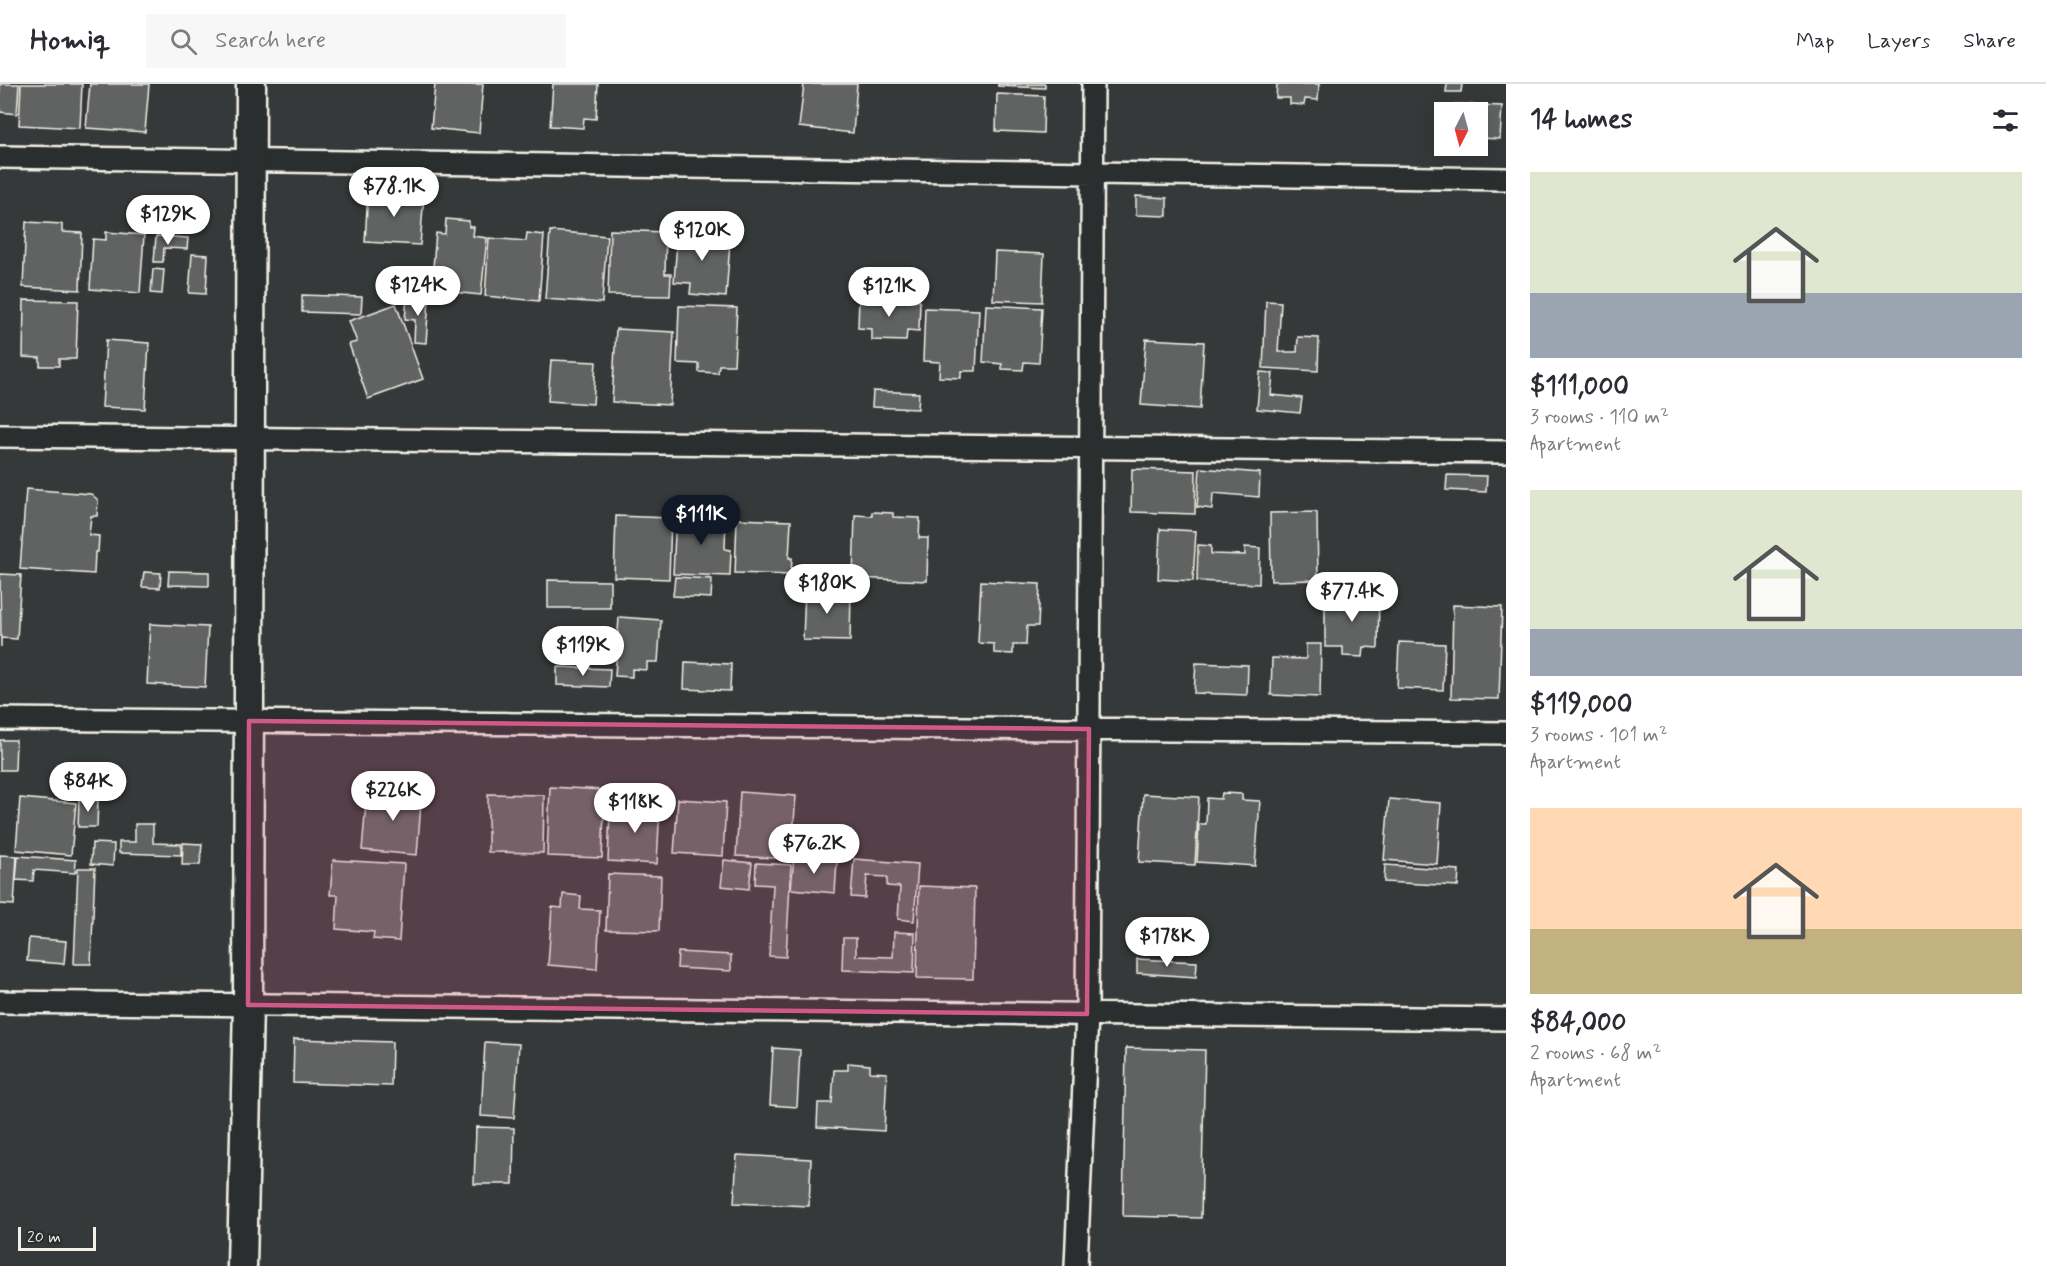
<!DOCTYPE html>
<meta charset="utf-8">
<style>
:root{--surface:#fff;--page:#f7f7f7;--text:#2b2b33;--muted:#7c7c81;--line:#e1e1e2;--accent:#111827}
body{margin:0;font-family:Mynerve,sans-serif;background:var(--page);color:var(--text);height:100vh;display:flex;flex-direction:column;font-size:22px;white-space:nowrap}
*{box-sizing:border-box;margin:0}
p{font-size:20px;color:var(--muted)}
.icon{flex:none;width:33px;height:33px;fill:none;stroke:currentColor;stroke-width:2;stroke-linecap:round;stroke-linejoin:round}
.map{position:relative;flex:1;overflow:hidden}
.drawer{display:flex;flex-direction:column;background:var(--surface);width:540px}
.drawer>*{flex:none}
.needle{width:39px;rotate:186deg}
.buttons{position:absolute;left:1434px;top:18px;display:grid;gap:12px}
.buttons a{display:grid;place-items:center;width:54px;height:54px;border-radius:0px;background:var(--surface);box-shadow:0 6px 24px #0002;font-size:30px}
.scale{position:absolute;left:18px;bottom:15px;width:78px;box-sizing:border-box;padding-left:6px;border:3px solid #f4f1e8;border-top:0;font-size:16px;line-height:21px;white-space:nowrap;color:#f4f1e8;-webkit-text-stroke:4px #2a2d2e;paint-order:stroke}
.price{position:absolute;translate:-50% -51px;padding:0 14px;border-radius:21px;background:#fff;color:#222;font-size:20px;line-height:39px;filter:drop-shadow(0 2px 3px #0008)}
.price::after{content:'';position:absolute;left:50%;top:36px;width:18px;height:14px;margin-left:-9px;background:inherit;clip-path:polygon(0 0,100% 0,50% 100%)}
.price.current{background:var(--accent);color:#fff}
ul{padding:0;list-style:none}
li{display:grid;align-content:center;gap:12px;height:318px;padding:0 24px}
li span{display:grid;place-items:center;height:186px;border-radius:0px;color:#555}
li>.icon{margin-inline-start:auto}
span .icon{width:108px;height:108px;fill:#fffc;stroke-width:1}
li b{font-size:26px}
h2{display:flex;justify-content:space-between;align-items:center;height:72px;padding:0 24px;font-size:26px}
header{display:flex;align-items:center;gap:36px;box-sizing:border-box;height:84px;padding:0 30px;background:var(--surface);border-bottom:2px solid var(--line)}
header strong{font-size:28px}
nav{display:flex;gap:33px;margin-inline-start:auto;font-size:21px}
.search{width:420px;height:54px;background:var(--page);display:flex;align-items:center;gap:15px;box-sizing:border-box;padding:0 21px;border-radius:0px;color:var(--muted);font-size:22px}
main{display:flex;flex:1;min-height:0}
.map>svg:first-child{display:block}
</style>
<header>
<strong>Homiq</strong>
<div class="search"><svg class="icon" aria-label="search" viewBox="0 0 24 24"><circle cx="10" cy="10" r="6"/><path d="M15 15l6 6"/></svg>Search here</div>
<nav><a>Map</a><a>Layers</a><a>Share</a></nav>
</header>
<main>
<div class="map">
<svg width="1506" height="1182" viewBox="0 0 1506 1182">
<rect width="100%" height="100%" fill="#363939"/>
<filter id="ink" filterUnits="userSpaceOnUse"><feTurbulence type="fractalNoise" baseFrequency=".0167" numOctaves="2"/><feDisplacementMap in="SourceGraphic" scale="12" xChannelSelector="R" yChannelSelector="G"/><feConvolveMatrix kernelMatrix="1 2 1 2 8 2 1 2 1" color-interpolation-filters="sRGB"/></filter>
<g filter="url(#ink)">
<path fill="#616362" stroke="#f4f1e8" stroke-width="1.5" d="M0,0H19L17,30L0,28Z
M21,0H82L80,44L19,41Z
M90,0H149L145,48L86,44Z
M435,0H483L479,49L431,44Z
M553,0H598L596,35L584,34L583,44L550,42Z
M804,0H857L853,49L799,43Z
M998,0H1045V4L998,2Z
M1277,0H1319L1318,16L1305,15L1304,21L1290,20V14H1276Z
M1447,0H1462L1461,8H1446Z
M997,10L1044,12L1043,49L996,47Z
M1455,20L1502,22L1500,55L1478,54V28H1454Z
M368,107L424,111L420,161L365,158Z
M1136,112L1167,114V132L1136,131Z
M446,135L469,137V143H474L473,152L487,154L481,211L431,206L436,149L445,150Z
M26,138L62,140V148L82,149L80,206L23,203Z
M678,144L714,147V156L730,158L726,213L690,210L691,199L674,198Z
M610,146L666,148L665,190H671L670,212L608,211Z
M550,147L607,152L602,219L545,215Z
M106,148L144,151L140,209L90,205L93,155L106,156Z
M527,149L544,151L539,217L485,212L489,154L526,157Z
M156,152L188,154L187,165L164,164L163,178H154Z
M995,168L1044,170L1042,218L993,216Z
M192,170L208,171L206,210L189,209Z
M153,185L164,186L162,210L151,209Z
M302,211L362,213L361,230L302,228Z
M407,214L429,215L426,259L414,258L415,236L405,235Z
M859,214L920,217L919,247L907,246L906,257L872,256V245L858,244Z
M24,216L78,217L76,275H59V282H40V274L23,273Z
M1266,217L1281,218L1278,268H1297L1298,253L1319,254L1318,287L1263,284Z
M396,220L423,295L368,315L349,260L357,258L349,237Z
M986,221L1042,224L1039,279L1024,278L1023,286L1002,285V280L983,278Z
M679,222L737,224L734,281H719L718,289L699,288V280L677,279Z
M925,224L979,226L976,287H961V294L939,293L940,278L923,277Z
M616,245L674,248L670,321L612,318Z
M1146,255L1204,258L1200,325L1141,321Z
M106,256L149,259L145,325L102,323Z
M551,276L596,278L593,320L548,317Z
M1260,288L1273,289L1271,311L1302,314L1300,329L1257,325Z
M873,307L919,309L918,325L872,323Z
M1200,384L1260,389L1259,413L1213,409L1212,425L1197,423Z
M1132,385L1196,387L1195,430L1131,428Z
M1447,391L1487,392L1486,408L1446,406Z
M26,405L91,410L98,416L97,432H91L89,451L99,452L98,468H95L94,490L20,485Z
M872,428L893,429V433L920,434L919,454H928L927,497L853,494L855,431L872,432Z
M1317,428L1318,496L1271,497L1270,429Z
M676,430L726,431L725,465L731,466L730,492L673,490Z
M616,432L671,434L669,495L614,493Z
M737,435L791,437L789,474H792L791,491L735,489Z
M1160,445L1196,447L1193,497L1158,495Z
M1198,461L1211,462V470L1245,471V463L1260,464L1259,500L1197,497Z
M169,487L209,488V502L168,501Z
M144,488L161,489L160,504L142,503Z
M0,490L21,491L17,555L1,554V563Z
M675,493L712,495L711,514L673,512Z
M548,496L610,497V524H548Z
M981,497L1040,500L1038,542H1027L1026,561H1013V570L994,569V560L978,559Z
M805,504L851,506L850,557L803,556Z
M1325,511H1379L1378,564L1364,563L1363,573L1343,572V563H1325Z
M1453,521L1502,523L1499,615L1451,614Z
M619,533L661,536L658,578H647V586L632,585V593L615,592Z
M150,540L208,543L205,603L147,600Z
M1399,558L1445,560L1443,606L1397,604Z
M1306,560H1321L1320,613L1271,611L1272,574L1306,575Z
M685,578L731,580L730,607L684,605Z
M1196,579L1248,581L1247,611L1194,609Z
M557,583L610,585L609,603L557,601Z
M0,656H16L15,686H0Z
M550,703L605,706L602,774L547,772Z
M399,705L422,707L417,771L362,766L367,707L399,710Z
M740,708L796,712L791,775L736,772Z
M1222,709L1242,710V716L1260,717L1255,782L1197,778L1199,740H1206L1207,714L1221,715Z
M488,710L544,711L543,769L488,768Z
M1143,710L1199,713L1195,781L1139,778Z
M20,714L76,719L71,771L16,766Z
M79,715L98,716L97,743H78Z
M678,715L726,718L723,772L674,769Z
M1389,715L1441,719L1437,780L1384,776Z
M630,718L660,720L657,780L608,777L610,726L630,727Z
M135,740H153V759L181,760V771L119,769V758H135Z
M92,759L114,760L113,782L91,780Z
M183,759L202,760L200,781H182Z
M0,771L17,772L14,821L0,820Z
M18,772L76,776L75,789L34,786L33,797L16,796Z
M794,773L837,777L835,809L791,805Z
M854,775L918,780L914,837L898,835L900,803L887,802V793L867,792L865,814L851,813Z
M333,776L404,780L399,857L373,855L374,848L336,845L338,811H330Z
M724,776L752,779L749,805L721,802Z
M756,779L791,781L786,873L769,872L773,801L755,800Z
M1385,781L1459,786L1458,802L1384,798Z
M78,784H95L91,880H74Z
M608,790L661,792L659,847L606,846Z
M919,802L975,804L973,895L917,894Z
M563,810L581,812L580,825L600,826L597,885L548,881L552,823L562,824Z
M894,848L915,849L914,889L842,886L843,854H856V872L893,873Z
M29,854L66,857L64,880L27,877Z
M678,868L731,871V887L677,884Z
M1137,875L1197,878L1196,893L1137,889Z
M294,955L392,958L391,1002L293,999Z
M485,958L519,960L514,1034L481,1032Z
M773,964L800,966L797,1023L770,1021Z
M1126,964L1205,966L1201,1134L1123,1132Z
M848,979L870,981V988L887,989L884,1047L817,1043L818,1019H832L834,986H848Z
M476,1043L514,1044L513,1100H474Z
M737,1071L811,1075L809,1122L734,1119Z"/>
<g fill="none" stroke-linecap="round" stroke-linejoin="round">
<defs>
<path id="street" d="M0,73L1506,95
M0,352L1506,368
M0,635L1506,649
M0,918L1506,935
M1076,1182L1087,930L1093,0"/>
<path id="secondary" d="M242,1182L248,921L251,0"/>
</defs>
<use href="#street" stroke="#f4f1e8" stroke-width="26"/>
<use href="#secondary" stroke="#f4f1e8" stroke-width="33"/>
<use href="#street" stroke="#2a2d2e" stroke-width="21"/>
<use href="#secondary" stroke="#2a2d2e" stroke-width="28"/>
</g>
</g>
<path fill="#d15985" fill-opacity="0.2" stroke="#d15985" stroke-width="4.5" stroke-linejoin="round" d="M249,637L1089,645L1087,930L248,921Z"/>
</svg>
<div class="buttons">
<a><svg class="needle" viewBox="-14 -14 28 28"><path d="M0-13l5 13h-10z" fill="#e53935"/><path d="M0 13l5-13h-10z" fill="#7c7c81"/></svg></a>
</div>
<div class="scale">20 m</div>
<b class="price" style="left:394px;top:134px">$78.1K</b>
<b class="price" style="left:168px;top:162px">$129K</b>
<b class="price" style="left:702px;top:178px">$120K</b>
<b class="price" style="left:418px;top:233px">$124K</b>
<b class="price" style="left:889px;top:234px">$121K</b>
<b class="price current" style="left:701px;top:462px">$111K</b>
<b class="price" style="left:827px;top:531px">$180K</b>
<b class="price" style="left:1352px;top:539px">$77.4K</b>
<b class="price" style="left:583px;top:593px">$119K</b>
<b class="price" style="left:88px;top:729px">$84K</b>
<b class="price" style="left:393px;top:738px">$226K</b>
<b class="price" style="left:635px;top:750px">$118K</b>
<b class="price" style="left:814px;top:791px">$76.2K</b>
<b class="price" style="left:1167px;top:884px">$178K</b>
</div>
<section class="drawer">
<h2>14 homes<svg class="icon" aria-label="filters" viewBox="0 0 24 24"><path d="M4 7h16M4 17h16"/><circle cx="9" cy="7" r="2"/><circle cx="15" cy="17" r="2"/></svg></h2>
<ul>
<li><span style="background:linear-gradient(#dfe7d0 65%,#9aa5b1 0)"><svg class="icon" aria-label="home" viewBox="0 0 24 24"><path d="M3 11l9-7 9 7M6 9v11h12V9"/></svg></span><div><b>$111,000</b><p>3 rooms · 110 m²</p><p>Apartment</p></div></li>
<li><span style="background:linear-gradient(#dfe7d0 75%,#9aa5b1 0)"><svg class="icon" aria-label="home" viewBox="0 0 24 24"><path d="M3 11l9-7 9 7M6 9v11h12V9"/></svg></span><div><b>$119,000</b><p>3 rooms · 101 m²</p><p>Apartment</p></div></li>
<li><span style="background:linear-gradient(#ffd9b3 65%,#c2b280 0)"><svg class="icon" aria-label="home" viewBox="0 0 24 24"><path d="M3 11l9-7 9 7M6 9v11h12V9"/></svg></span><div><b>$84,000</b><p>2 rooms · 68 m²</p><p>Apartment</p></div></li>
</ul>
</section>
</main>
